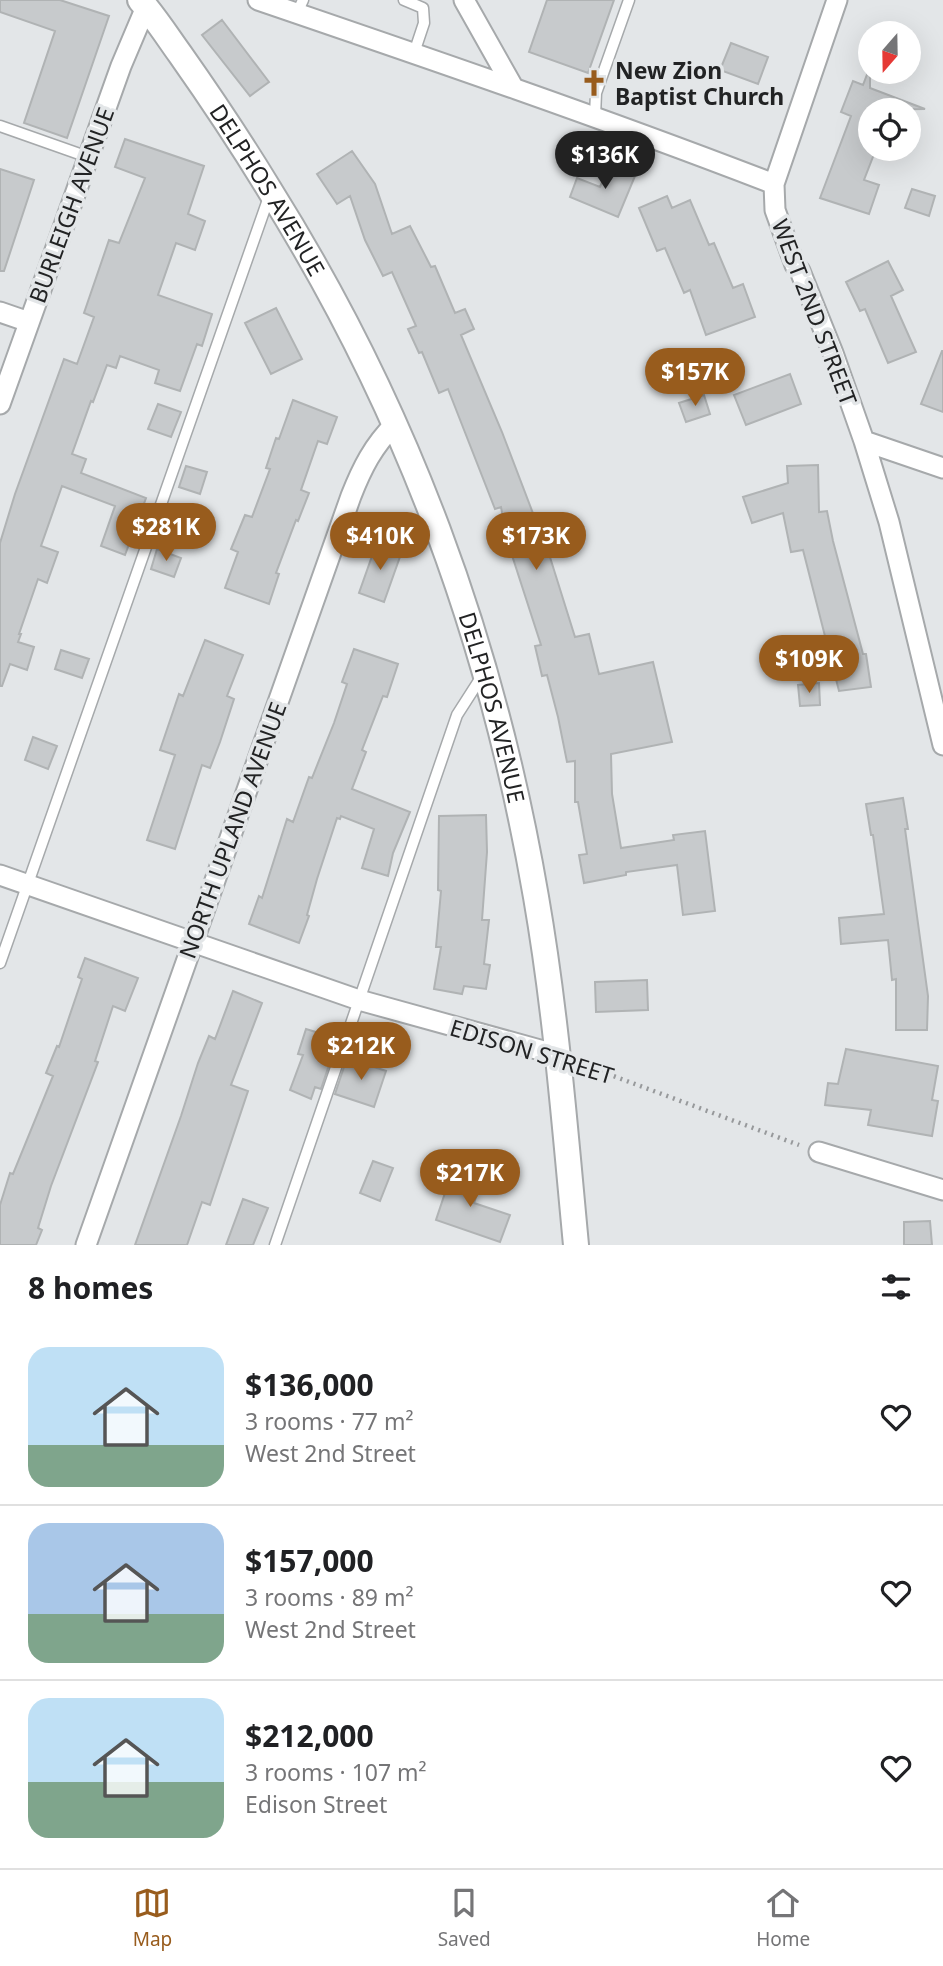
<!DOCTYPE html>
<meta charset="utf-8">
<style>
:root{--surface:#fff;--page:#f2f2f2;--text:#202124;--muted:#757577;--line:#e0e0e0;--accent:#985c1d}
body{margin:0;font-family:"Noto Sans",sans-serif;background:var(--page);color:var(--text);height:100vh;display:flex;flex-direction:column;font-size:26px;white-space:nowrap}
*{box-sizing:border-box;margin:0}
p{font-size:23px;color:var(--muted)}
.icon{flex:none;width:38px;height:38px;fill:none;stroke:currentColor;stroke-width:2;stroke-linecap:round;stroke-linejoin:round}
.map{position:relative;height:1245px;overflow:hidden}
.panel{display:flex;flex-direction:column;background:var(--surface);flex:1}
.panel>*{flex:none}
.needle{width:46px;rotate:200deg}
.controls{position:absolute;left:858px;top:21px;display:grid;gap:14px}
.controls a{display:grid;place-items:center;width:63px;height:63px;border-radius:50%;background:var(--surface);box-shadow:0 7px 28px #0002;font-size:35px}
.price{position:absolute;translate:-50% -60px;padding:0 16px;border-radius:24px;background:var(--accent);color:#fff;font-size:23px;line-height:46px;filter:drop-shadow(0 2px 4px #0008)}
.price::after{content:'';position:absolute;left:50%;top:42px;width:21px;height:16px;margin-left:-10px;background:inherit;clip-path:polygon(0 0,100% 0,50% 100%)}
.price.selected{background:#222;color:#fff}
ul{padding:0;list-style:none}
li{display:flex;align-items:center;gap:21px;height:175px;padding:0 28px}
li+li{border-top:2px solid var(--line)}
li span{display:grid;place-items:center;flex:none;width:196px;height:140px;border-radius:21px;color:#555}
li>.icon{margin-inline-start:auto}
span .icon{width:84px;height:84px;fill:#fffc;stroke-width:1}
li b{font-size:30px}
h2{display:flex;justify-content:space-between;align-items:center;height:84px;padding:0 28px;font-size:30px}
.dock{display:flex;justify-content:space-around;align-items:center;height:98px;border-top:2px solid var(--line);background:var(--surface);font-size:19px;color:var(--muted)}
.dock a{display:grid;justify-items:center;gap:4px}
.dock .selected{color:var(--accent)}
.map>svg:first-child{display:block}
</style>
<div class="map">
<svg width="943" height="1245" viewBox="0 0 943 1245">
<rect width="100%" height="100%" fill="#e3e6e8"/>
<path fill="#c7cacc" stroke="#b0b3b4" stroke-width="2" d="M0,0H60L109,16L67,138L24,123L55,31L0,12Z
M547,0H614L588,73L529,52Z
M222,20L269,82L250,96L202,35Z
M731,43L768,57L758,84L720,70Z
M868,72L870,73V88L925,109L870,110V149H876L864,180L879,185L869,214L820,198L851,116L841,112L853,81L863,85Z
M125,139L204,166L188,214L205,221L195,250L176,243L158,295L212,314L202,346L197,344L180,391L155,383L159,370L120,356L116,368L107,365L93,402L91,401L72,454L86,459L81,473L146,498L125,555L101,546L115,506L62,486L41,546L58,552L47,583L38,579L19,634H21L18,642L34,647L27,670L10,664L2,686H0V543L15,494L64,359L77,364L94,317L84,313L109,240L119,243L145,178L115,167Z
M352,151L375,184L392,234L410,226L431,267L435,266L455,313L465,309L474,329L461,335L502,432L534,516L537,515L544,556L549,554L575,637L589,634L599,674L653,662L672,742L611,754L612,794L621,848L674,840L673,835L705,831L715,911L683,915L677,865L626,872V875L584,883L579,855L587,854L578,802H575V761L567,762L558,717L547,675L542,676L535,646L541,645L507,540L501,507L495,509L448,389L439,393L422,352L419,353L408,329L416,326L392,272L383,276L365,240L350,196L337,204L317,174Z
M609,165L635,176L618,217L570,197L577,178L600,187Z
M0,169L34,180L4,271H0Z
M912,189L935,196L929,216L905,208Z
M667,196L672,208L690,200L709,245L714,243L733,288L743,284L755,317L706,335L690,290L684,293L665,248L657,251L639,208Z
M888,261L903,290L891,296L916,352L888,363L865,309L860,311L846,282Z
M276,308L302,359L271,374L245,323Z
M942,351H943V412L921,404Z
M790,374L801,404L746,425L734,395Z
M704,395L710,414L686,422L679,403Z
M293,400L337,417L327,444L318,441L301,490L309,493L298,521L296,520L276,573L279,574L269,604L225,588L238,552L231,549L245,515L252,517L270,469L266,468L276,438L279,439Z
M158,404L181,412L171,437L148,429Z
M818,465L819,512L827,511L833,541L863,654H866L871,687L839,691L803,550L791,552L783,513L752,523L743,497L788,483L787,466Z
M186,466L207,472L200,494L179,487Z
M377,542L402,551L384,602L359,593Z
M157,549L181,558L174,577L151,569Z
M205,640L243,655L227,696L234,699L220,742L210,768L202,765L175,849L147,840L175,755L160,750L179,694L183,696Z
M354,649L398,664L387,697L383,696L362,750L366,752L352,789L410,812L393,853L388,876L362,868L374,829L341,816L340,819L337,818L317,879L307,915L309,916L299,943L249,924L259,896L262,898L287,819L293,822L309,777L312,778L334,723L347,684L342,682Z
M61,650L89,659L82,678L55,669Z
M819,683L820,705L800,706L798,685Z
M33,737L57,746L48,769L25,760Z
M903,798L908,829H905L928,996L927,1030H896V979L892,980L888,940L841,944L839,918L884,914L873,835H871L866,804Z
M486,815L487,852L482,920H489L484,964L490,965L486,989L464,986L462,994L434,989L441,947H436L441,891L438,890L439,816Z
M85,958L138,978L125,1011L113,1006L95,1061L98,1062L51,1186L38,1228L42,1230L36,1245H0V1205L10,1173L13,1174L53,1076L46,1073L57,1046L59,1047L82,979L78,977Z
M647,980L648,1010L596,1012L595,982Z
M233,991L262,1003L231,1085L248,1091L210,1205L202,1202L187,1245H135L181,1116L198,1063L209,1036L215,1039Z
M306,1029L335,1038L331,1052L333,1053L321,1089L315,1087L311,1099L290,1090L303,1055L298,1054Z
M846,1049L938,1066L932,1100L938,1101L932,1136L868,1125L871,1110L825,1105L828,1083L838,1084Z
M347,1058L386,1071L374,1107L335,1094Z
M373,1161L393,1168L380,1201L360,1193Z
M453,1169L482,1179L474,1203L510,1215L500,1242L436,1220Z
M243,1199L268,1208L253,1245H226Z
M930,1221L932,1245H904V1222Z"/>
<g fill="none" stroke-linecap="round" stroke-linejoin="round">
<defs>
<path id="service" d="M404,0L423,8L424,23L414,53
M297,13L303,0
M595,116L596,93L629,0
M0,126L88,157
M0,963L270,194
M275,1245L457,715L482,676"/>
<path id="minor" d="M258,0C431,59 603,118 774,184
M464,0L513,87
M837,0L774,184L775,210L795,265L800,271L833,353L864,441L943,468
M0,312L29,322
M0,404L121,66L146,7
M864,441L889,522L943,745
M0,875L359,1000L558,1055
M819,1152L943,1190
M86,1245L351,496C362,468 373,446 395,424"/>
<g id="tertiary">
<path id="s1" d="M140,0C155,17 167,36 180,54C211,98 241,143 269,189C407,409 492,641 536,897C556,1012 565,1129 576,1245"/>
</g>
</defs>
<use href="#service" stroke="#a6a9ab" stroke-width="13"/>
<use href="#minor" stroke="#a6a9ab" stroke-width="23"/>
<use href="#tertiary" stroke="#a6a9ab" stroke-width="28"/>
<path stroke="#97999b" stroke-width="4.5" stroke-dasharray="2 5" stroke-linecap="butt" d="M581,1064L799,1145"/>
<use href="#service" stroke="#fff" stroke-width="10"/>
<use href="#minor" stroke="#fff" stroke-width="19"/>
<use href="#tertiary" stroke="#fff" stroke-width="24"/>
</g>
<defs>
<symbol id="church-bare" viewBox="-9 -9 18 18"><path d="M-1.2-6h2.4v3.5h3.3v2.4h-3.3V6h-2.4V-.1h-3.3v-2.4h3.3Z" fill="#985c1d" stroke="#e3e6e8" stroke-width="2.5" paint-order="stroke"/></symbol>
</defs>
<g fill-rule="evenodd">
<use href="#church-bare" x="575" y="64" width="38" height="38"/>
</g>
<g text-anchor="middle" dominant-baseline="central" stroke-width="7" stroke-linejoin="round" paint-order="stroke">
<g font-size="23" font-weight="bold" fill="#222324" stroke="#e3e6e8" text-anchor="start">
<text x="615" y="70">New Zion<tspan x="615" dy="26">Baptist Church</tspan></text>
</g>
<g font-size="23" fill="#222324" stroke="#e3e6e8">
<text stroke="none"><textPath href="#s1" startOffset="229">DELPHOS AVENUE</textPath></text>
<text transform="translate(71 205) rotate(-70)">BURLEIGH AVENUE</text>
<text transform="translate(815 312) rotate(69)">WEST 2ND STREET</text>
<text stroke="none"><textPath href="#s1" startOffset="796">DELPHOS AVENUE</textPath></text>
<text transform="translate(232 830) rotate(-70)">NORTH UPLAND AVENUE</text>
<text transform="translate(532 1051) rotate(17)">EDISON STREET</text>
</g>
</g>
</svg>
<div class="controls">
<a><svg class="needle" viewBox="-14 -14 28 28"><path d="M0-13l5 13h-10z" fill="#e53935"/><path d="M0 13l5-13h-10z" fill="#757577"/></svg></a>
<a><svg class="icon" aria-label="locate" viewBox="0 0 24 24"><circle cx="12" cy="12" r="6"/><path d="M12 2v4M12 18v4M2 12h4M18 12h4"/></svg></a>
</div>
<b class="price selected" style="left:605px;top:191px">$136K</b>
<b class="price" style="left:695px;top:408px">$157K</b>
<b class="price" style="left:166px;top:563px">$281K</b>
<b class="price" style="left:380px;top:572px">$410K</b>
<b class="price" style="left:536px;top:572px">$173K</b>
<b class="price" style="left:809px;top:695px">$109K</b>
<b class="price" style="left:361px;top:1082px">$212K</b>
<b class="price" style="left:470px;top:1209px">$217K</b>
</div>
<section class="panel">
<h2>8 homes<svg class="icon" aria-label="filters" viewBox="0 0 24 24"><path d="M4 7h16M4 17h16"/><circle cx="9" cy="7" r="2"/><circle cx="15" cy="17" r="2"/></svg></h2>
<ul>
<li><span style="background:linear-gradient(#bfe0f5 70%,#7fa58c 0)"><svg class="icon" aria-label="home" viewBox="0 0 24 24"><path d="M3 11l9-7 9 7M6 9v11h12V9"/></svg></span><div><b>$136,000</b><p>3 rooms · 77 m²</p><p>West 2nd Street</p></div><svg class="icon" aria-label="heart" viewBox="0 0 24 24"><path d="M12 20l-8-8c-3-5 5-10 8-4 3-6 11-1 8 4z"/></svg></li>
<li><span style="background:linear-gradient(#a9c7e8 65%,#7fa58c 0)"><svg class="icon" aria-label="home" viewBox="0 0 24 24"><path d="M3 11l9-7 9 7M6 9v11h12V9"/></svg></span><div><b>$157,000</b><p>3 rooms · 89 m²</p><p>West 2nd Street</p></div><svg class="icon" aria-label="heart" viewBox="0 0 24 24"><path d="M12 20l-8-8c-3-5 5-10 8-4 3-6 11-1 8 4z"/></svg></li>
<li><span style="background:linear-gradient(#bfe0f5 60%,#7fa58c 0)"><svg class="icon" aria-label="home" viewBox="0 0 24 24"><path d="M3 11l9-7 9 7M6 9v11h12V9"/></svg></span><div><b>$212,000</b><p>3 rooms · 107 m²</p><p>Edison Street</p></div><svg class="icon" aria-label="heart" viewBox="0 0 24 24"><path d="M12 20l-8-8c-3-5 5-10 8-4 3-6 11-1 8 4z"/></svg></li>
</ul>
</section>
<nav class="dock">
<a class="selected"><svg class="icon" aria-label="map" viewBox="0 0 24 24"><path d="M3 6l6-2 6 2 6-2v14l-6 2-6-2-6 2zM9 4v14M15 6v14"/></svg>Map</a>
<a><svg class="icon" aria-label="saved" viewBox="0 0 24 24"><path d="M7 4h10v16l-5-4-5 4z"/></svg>Saved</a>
<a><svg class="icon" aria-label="home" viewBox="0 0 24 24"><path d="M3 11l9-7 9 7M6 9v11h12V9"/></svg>Home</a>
</nav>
